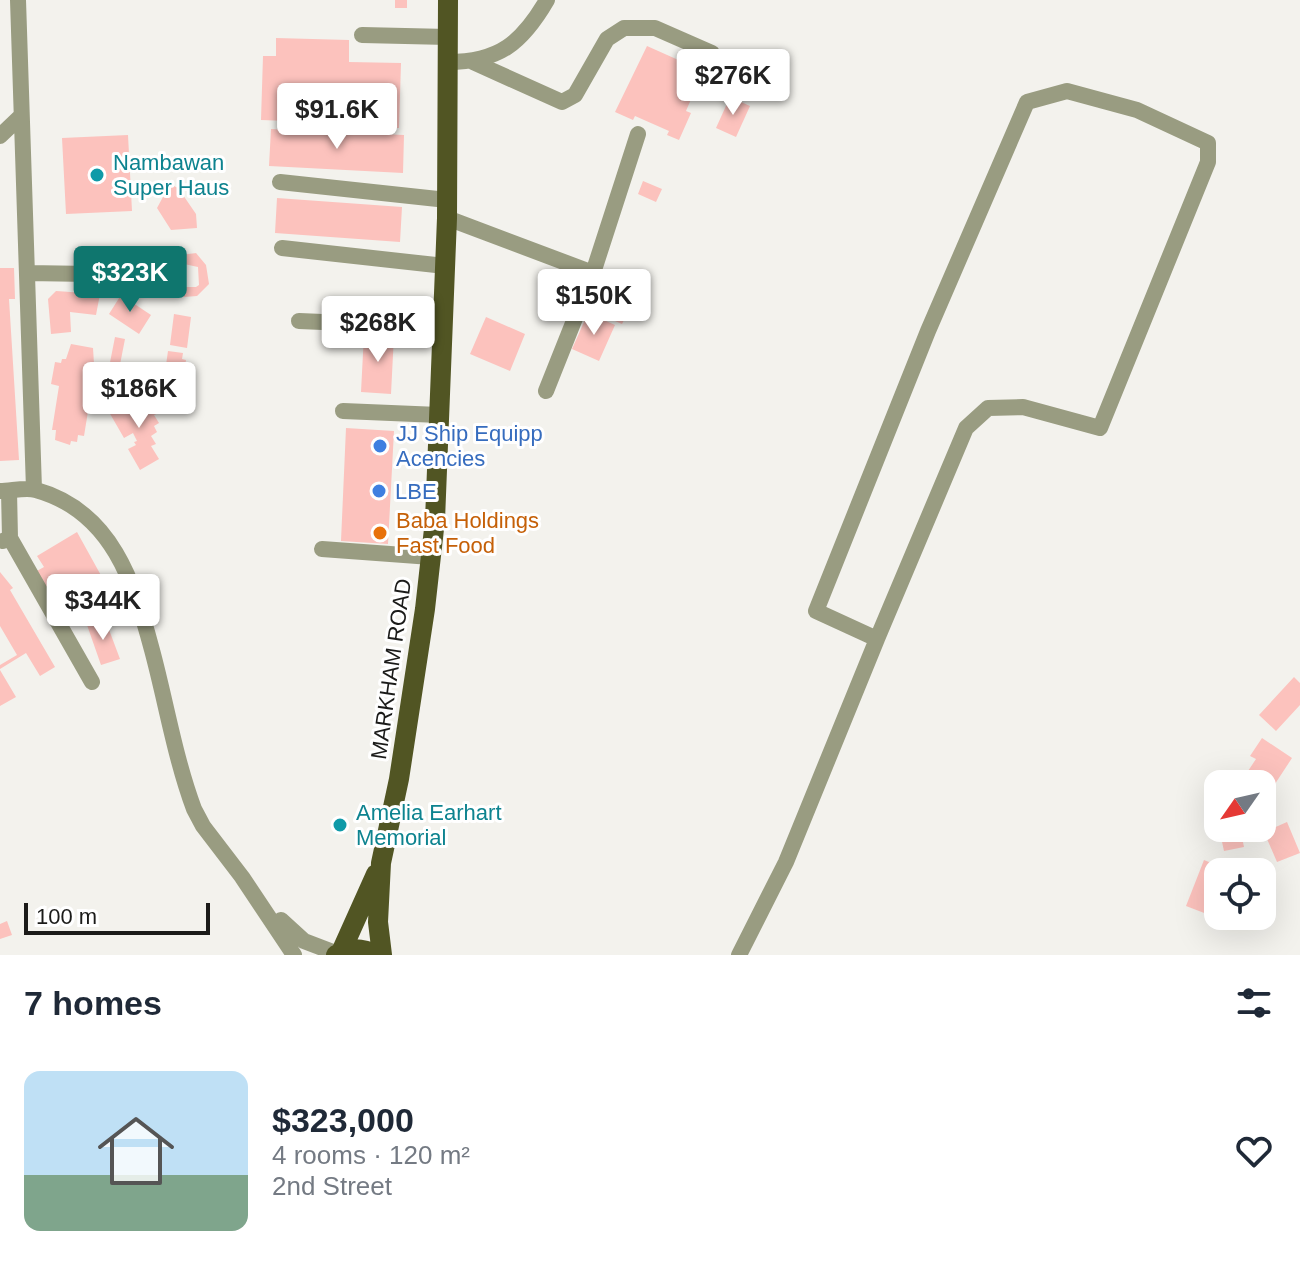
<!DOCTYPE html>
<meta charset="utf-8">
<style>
:root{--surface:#fff;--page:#f2f2f3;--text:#1f2937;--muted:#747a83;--accent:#0f766e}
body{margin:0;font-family:Helvetica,sans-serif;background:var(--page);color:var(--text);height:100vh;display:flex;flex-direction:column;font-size:30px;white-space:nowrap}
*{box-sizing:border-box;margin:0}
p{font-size:26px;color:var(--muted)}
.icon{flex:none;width:44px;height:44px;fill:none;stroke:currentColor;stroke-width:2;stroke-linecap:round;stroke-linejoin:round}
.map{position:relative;height:955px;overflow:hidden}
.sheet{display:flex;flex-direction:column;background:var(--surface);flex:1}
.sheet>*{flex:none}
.needle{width:52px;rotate:236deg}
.tools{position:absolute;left:1204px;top:770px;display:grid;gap:16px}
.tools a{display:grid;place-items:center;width:72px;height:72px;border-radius:16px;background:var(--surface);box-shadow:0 8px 32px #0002;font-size:40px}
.scale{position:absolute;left:24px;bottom:20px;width:186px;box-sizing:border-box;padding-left:8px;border:4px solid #1b1b19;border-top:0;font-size:22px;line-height:28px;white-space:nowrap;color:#1b1b19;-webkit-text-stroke:6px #fff;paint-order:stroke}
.price{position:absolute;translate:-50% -68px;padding:0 18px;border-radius:8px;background:#fff;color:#222;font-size:26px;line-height:52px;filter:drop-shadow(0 2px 4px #0008)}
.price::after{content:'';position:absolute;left:50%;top:48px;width:24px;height:18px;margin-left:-12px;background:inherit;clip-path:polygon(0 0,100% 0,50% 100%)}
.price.selected{background:var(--accent);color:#fff}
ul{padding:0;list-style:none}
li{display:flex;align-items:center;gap:24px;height:200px;padding:0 24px}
li span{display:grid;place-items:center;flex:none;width:224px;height:160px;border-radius:16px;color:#555}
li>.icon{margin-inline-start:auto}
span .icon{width:96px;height:96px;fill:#fffc;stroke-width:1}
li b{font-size:34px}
h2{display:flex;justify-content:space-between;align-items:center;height:96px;padding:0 24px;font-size:34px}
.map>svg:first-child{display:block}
</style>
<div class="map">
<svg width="1300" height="955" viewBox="0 0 1300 955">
<rect width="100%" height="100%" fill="#f3f2ed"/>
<path fill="#fcc2bd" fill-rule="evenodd" d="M395,0H407V8H395Z
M276,38L349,40V62L401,63L399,128L345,127V123L261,120L263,56H276Z
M647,46L703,71L686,111L691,113L679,140L667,135L669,131L635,116L633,120L615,112Z
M730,97L750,106L736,137L716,128Z
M271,129L404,135L403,173L269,166Z
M128,135L132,211L66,214L62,138Z
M643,181L662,189L656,202L638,194Z
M170,184L184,191L183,195L196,214L197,228L171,230L157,208Z
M277,198L402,207L400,242L275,233Z
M196,253L206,265L209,284L197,296L184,297L172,285L171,266L181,255ZM184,264L198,267L199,285L196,287H184L182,285L181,267Z
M0,268H14L15,299H9L19,460L0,461Z
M56,291L100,294L96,315L70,312L71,332L51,334L48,299Z
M121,295L151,315L139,334L109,314Z
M607,300L629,310L622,324L601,315Z
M588,313L615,325L599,361L572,349Z
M174,314L191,317L187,348L170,345Z
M486,317L525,334L510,371L470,354Z
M364,334L394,335L391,394L361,392Z
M115,337L125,339L114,395L104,393Z
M71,344L93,348L94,364H97V368L104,369L99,394L91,393L84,436L78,435L77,442L71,441L70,445L55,440L56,430H52L59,386L51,384L55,362L61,363L62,359H66Z
M168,351L183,353L182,359L186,360L182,389L163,386Z
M146,376L153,379L157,386L154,394L144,397L137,391L138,381Z
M172,388L179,390L182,398L175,403L169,402L165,394Z
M153,398L161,412L154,415L159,423L154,426L157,432L151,436L156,444L151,446L159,459L140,470L128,449L136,445L134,442L137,441L133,433L124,438L109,412L125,402L134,417L132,410Z
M346,428L394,431L388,544L341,541Z
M77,532L103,579L99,581L104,589L100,591L108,605L106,607L108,610L94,619L88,609L72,616L63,602L56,606L35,572L44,567L37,556Z
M0,572L13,588L10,590L55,667L40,676L26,653L0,669V665L17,655L0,626Z
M105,619L120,659L101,665L87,625Z
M0,670L16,697L0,706Z
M1294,677L1300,683V705L1276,731L1259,715Z
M1262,738L1292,758L1273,787L1248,771L1256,759L1250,756Z
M1287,822L1300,853L1277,862L1264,832Z
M1219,828H1240L1244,847L1224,851Z
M1204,860L1234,872H1218V900L1212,916L1186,906Z
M7,921L12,935L0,939V924Z"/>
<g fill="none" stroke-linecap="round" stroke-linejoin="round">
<path stroke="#999c81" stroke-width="16" d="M18,0L34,489
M362,35L448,37
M448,62C499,62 522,43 547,0
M473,62L562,102L575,95L607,39L624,28H655L712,53
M0,136L21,116
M280,182L447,200
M447,218L593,273
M282,248L445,266
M27,273L155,275
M299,321L442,327
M546,391L593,273L638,134
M343,411L439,415
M0,491C11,491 26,487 36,490C112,511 134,583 152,650C166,702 175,758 194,809L203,826L242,877L294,955
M10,538L92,682
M3,541L10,538L9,491
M322,549L431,557
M281,920L304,941L338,954
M739,955L786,862L877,639L816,611L928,331L1027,102L1067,91L1137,110L1208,143V162L1100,428L1023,407L988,408L966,428L877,639"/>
<path stroke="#515523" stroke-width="20" d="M341,952L376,874
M336,955C349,947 363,948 377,955
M382,955L378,922L381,863L399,779L425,609L435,520L447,218L448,0"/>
</g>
<g fill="#0f9aa8" stroke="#fff" stroke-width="3">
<circle cx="97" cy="175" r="8"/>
<circle cx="340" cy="825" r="8"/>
</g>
<g fill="#3f7fe0" stroke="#fff" stroke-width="3">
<circle cx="380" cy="446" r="8"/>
<circle cx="379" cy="491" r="8"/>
</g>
<circle fill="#e8710a" stroke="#fff" stroke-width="3" cx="380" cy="533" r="8"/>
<g text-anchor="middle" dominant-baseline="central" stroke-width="6" stroke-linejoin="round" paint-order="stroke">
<g font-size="22" fill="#0d838f" stroke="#fff" text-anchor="start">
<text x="113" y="162">Nambawan<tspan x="113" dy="25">Super Haus</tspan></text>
<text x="356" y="812">Amelia Earhart<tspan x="356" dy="25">Memorial</tspan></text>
</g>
<g font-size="22" fill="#366cbe" stroke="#fff" text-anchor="start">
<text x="396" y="433">JJ Ship Equipp<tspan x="396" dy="25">Acencies</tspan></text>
<text x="395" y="491">LBE</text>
</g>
<g font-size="22" fill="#c56008" stroke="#fff" text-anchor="start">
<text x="396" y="520">Baba Holdings<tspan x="396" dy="25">Fast Food</tspan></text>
</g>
<g font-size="22" fill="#1b1b19" stroke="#fff">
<text transform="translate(391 669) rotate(-82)">MARKHAM ROAD</text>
</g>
</g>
</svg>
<div class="tools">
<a><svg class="needle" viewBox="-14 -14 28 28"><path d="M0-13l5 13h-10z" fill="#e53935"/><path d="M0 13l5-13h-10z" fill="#747a83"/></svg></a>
<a><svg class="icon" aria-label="locate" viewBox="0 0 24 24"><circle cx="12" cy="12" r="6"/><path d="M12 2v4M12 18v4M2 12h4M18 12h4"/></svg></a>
</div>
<div class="scale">100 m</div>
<b class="price" style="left:733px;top:117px">$276K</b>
<b class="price" style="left:337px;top:151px">$91.6K</b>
<b class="price selected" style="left:130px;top:314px">$323K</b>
<b class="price" style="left:594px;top:337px">$150K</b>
<b class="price" style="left:378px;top:364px">$268K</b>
<b class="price" style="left:139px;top:430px">$186K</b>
<b class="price" style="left:103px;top:642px">$344K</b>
</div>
<section class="sheet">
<h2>7 homes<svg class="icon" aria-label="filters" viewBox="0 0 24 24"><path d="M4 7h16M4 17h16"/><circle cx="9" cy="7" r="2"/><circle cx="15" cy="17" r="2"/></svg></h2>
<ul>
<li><span style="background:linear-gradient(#bfe0f5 65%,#7fa58c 0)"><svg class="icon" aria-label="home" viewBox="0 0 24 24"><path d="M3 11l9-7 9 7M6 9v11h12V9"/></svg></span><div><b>$323,000</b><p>4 rooms · 120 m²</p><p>2nd Street</p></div><svg class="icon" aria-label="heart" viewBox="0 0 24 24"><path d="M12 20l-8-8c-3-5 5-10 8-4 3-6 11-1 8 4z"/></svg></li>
</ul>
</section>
